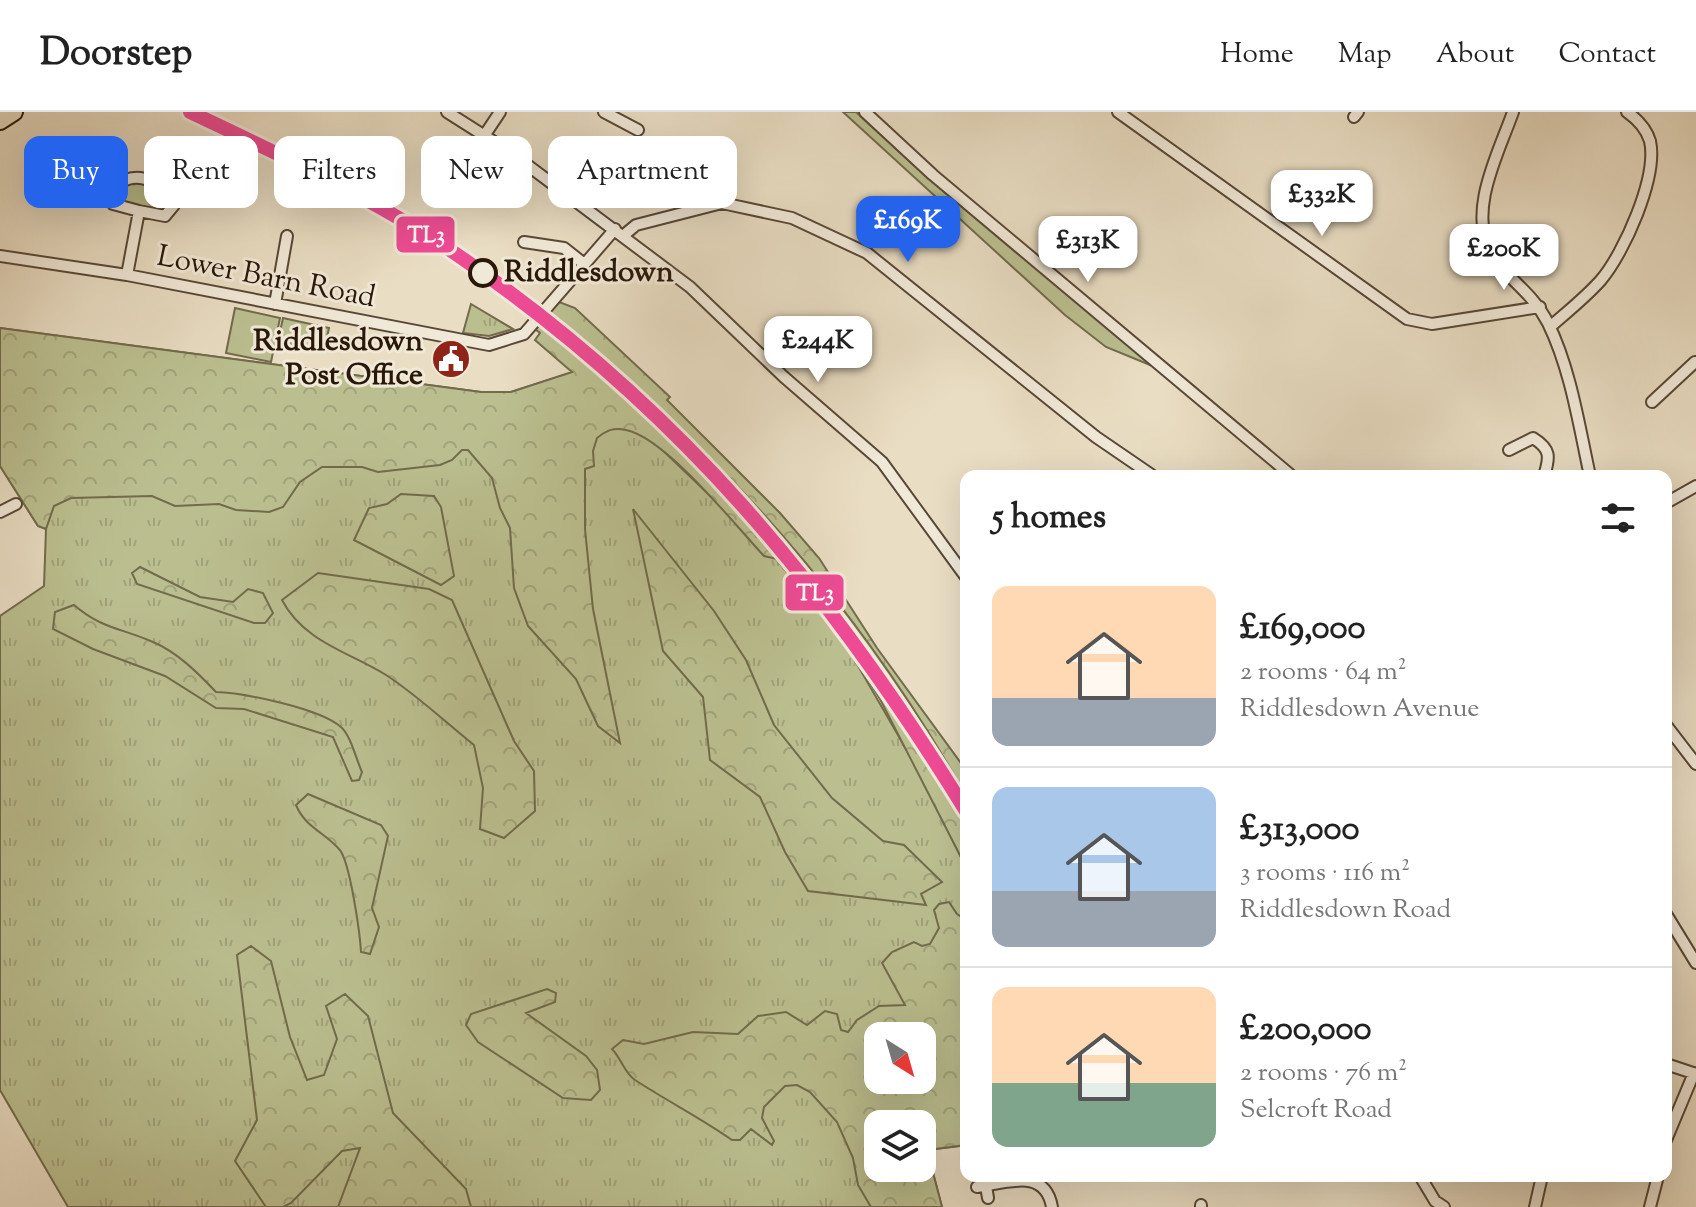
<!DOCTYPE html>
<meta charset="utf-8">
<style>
:root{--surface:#fff;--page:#f2f2f2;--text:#222;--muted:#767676;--line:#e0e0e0;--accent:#2563eb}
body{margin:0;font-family:"Sorts Mill Goudy",serif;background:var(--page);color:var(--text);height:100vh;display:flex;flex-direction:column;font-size:30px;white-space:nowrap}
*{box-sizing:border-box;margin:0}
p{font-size:26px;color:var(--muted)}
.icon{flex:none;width:44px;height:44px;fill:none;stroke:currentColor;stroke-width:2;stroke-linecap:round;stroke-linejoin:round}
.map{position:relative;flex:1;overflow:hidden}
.drawer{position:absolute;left:960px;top:358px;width:712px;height:712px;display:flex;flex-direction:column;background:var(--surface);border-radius:16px;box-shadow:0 8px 32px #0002}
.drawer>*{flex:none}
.banner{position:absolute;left:24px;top:24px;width:760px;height:72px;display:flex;gap:16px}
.needle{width:52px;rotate:143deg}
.controls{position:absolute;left:864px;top:910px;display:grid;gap:16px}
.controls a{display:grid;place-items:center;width:72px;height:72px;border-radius:16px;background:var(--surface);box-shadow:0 8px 32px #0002;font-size:40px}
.price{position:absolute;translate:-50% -68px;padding:0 18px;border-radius:16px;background:#fff;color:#222;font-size:26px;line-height:52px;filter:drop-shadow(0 2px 4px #0008)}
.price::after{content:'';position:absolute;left:50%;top:48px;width:24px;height:18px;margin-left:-12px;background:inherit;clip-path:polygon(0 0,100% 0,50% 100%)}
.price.selected{background:var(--accent);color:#fff}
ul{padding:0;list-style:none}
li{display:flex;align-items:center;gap:24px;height:200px;padding:0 32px}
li+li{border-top:2px solid var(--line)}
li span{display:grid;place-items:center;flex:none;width:224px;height:160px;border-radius:16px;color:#555}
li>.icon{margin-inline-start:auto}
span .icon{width:96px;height:96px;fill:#fffc;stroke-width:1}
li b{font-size:34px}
h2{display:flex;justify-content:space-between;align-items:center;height:96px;padding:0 32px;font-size:34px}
.tag{padding:0 28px;border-radius:16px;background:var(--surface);box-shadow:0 8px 32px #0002;font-size:28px;line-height:72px}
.tag.selected{background:var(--accent);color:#fff}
header{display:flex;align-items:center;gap:48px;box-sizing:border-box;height:112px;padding:0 40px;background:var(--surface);border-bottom:2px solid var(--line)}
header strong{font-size:38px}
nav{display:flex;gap:44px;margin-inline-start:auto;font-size:28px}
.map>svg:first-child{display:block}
</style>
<header>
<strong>Doorstep</strong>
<nav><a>Home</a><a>Map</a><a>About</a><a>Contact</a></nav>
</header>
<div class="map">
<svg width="1696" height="1095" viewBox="0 0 1696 1095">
<defs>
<pattern id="grass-tufts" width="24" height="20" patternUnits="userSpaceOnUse" patternTransform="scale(2)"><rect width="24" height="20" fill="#bbbf90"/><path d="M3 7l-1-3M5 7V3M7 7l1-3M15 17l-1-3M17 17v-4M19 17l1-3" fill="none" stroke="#a1a37b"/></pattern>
<pattern id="forest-crowns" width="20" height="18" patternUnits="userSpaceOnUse" patternTransform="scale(2)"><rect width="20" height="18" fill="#bbbf90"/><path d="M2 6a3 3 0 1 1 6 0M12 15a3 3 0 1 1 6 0" fill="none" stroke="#a1a37b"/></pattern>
</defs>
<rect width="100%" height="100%" fill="#e9ddc3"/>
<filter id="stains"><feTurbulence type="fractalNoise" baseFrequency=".0025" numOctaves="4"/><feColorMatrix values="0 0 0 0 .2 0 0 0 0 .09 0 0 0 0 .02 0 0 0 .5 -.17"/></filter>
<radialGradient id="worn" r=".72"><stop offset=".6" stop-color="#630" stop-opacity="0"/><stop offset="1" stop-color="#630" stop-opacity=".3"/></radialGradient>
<path fill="url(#grass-tufts)" stroke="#726b4c" stroke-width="2" fill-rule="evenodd" d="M843,0H856L929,67L1155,255L1106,235L1065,203Z
M138,69L155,72L169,90L167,99L119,92L114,84L120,75Z
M471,192L513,217L489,224L463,221Z
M0,216L481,280H511L573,260L604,282L776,447L842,526L921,663L966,755V1033L927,1038L942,1095H68L0,978V504L44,474L46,417L38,414L0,354ZM878,924H922V968H878ZM878,1012H922V1056H878Z"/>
<path fill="url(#forest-crowns)" stroke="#726b4c" stroke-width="2" fill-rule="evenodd" d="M558,184L559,190L575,196L670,285L667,288L780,401L819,446L877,536L966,658V684C858,491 721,341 551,202L550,198Z
M539,212C559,219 580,242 597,255C709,344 797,453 880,567L881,578L887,586H893L961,699L966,709V755L880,587L842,526L777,447L764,444C735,413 666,326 626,318C614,315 607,318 597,326L593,339L594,354L585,357V417L593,497L620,631L598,614L576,567L528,514L514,476L510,416L500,396L492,366L468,338H462L452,348L440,353L378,360L362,355H322L300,370L283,395L269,400L236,398L219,392L175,394L152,384L71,386L54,394L46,417L38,414L0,354V216L481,280H511L572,260L535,228L540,221L535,217Z
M401,382L434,384L441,395L454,464L441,473L354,428L369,396L387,392Z
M633,397L714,499L746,548L774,613L832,686L883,729L904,733L942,770L921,782L926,793L808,779L785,740L760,685L710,648L703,585L663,539Z
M140,455L200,485L233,490L248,477L263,481L273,501L265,511H254L137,472L132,461Z
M318,461L429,477L452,488L514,629L534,659L535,699L504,726L480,717L483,676L474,633C445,610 417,583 386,563C349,540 304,530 282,488Z
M74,493C102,517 121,516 153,530C177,540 198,561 216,580C244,581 319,596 341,615C351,624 356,647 362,660L359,668L352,669L333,625L244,597L216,596L165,564L93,537L53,517L55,500Z
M308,682L381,713L388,724L372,796L379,815L370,842L361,840C360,823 350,748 339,737C324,720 305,715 296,693Z
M949,790L957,802L966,808V1033L927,1038L942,1095H871L858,1073L853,1046L837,1010L810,980L797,973L785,974L764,995L762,1006L774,1029L772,1033L751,1017L740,1028H732C701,1006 667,989 635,968C625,962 621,946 612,937L623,928L644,932L693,920L738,922L758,904L786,900L807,913L825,899L837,902L841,918L848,920L857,908L879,894L905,893L882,851L892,840L914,830L922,834L930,832L939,816L934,798L939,792ZM878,924H922V968H878ZM878,1012H922V1056H878Z
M251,834L271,849L290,925L307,968L324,963L337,927L326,894L345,882L368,904L393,1001L466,1077L471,1095H338L360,1036L342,1039L291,1091L283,1095H266L235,1049L257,1008L237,843Z
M547,877L556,881L555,890L526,901L586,944L597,958L600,978L591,988L563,986L478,930L466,913L471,902Z"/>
<path fill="#bbbf90" stroke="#726b4c" stroke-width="2" d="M235,196L280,206L271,250L226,241Z
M283,206L329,216L324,239L278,229Z"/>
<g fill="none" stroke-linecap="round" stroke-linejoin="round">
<defs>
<path id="minor" d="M447,0L510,40L690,175L784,265L882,350L966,465
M604,0L638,18
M865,0L933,63L1292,364
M1118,0L1407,207L1432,212L1540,195
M1513,0C1499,40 1467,99 1491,141C1505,166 1532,179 1548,211C1571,258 1579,314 1590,364
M1354,5L1358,0
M484,24L500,0
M624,123L636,113L722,91L792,106L867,141L1096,325L1153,364
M524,130L564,136L583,151
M0,144L127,163L489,233L524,222L615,117
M127,163L139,99L165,104L174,93C162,66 127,53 110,83L113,92L139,99
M275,192L287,124
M1550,215C1567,200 1586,185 1601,168C1624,141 1658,65 1650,29C1646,16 1637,7 1627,0
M1652,290L1695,250
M1509,338L1533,326C1551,337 1550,345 1544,364
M1666,391L1696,374
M0,400L16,392
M1666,613L1696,652
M1666,802L1696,851
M1666,952L1696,962
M1666,1028L1694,961
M1420,1064L1435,1089L1444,1095
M986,1074L988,1086
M977,1075C1007,1071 1045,1055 1052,1095
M1201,1093V1095
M1535,1095L1542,1064
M1650,1095L1658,1064"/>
<path id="primary" d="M0,9L14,0"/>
</defs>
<use href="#minor" stroke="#594837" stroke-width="14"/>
<use href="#primary" stroke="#291708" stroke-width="20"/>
<use href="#minor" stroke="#f1e9d8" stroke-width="10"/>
<use href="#primary" stroke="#e9ddc3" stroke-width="16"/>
<defs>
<path id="rail-1" d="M190,0C281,43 373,86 456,142C676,292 828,475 966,699"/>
</defs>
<use href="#rail-1" stroke="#f1e9d8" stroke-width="20"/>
<use href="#rail-1" stroke="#ee4b95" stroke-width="14"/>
</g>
<defs>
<symbol id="civic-disc" viewBox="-11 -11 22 22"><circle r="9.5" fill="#8f2418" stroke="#f1e9d8"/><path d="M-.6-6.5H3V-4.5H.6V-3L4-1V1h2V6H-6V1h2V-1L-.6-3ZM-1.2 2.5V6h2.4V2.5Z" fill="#fff"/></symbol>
</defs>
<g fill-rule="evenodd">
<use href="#civic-disc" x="429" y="225" width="44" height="44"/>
</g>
<circle fill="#f1e9d8" stroke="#291708" stroke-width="4" cx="483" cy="161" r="13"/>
<g text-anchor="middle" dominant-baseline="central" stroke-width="6" stroke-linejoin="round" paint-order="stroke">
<g font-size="30" font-weight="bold" fill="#291708" stroke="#f1e9d8" text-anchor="start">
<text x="504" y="161">Riddlesdown</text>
</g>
<g font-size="30" fill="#291708" stroke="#f1e9d8">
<text transform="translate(266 166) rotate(11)">Lower Barn Road</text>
</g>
<g font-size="30" font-weight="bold" fill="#291708" stroke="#f1e9d8" text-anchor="end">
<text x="423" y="230">Riddlesdown<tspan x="423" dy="34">Post Office</tspan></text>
</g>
</g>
<g stroke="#f1e9d8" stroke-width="3">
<rect x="395" y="103" width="61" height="39" rx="8" fill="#ee4b95"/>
<rect x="784" y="461" width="61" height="39" rx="8" fill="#ee4b95"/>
</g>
<g font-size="22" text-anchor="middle" font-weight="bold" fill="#fff">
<text x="426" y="130">TL3</text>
<text x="815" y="488">TL3</text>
</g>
<rect width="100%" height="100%" filter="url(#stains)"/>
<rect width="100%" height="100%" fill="url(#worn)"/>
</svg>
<div class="controls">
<a><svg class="needle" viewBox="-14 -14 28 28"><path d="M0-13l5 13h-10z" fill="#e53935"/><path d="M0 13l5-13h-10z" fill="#767676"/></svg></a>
<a><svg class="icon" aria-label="layers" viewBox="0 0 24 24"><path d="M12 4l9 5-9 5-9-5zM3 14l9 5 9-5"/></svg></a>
</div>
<b class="price" style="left:1322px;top:126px">£332K</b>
<b class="price selected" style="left:908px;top:152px">£169K</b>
<b class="price" style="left:1088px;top:172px">£313K</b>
<b class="price" style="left:1504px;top:180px">£200K</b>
<b class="price" style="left:818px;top:272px">£244K</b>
<div class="banner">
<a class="tag selected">Buy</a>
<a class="tag">Rent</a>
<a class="tag">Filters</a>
<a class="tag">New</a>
<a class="tag">Apartment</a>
</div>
<section class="drawer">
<h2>5 homes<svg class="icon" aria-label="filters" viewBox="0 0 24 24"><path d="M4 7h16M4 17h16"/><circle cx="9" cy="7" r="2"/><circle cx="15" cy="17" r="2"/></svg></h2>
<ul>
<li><span style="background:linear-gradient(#ffd9b3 70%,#9aa5b1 0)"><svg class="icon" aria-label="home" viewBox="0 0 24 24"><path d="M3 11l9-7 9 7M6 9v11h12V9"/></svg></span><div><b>£169,000</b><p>2 rooms · 64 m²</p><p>Riddlesdown Avenue</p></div></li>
<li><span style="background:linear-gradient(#a9c7e8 65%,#9aa5b1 0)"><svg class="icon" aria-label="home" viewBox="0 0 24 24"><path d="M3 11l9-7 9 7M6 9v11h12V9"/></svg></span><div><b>£313,000</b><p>3 rooms · 116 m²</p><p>Riddlesdown Road</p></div></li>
<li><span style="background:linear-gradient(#ffd9b3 60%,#7fa58c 0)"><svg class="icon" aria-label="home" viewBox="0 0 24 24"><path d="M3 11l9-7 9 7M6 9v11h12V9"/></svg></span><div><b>£200,000</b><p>2 rooms · 76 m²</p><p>Selcroft Road</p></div></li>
</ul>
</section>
</div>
